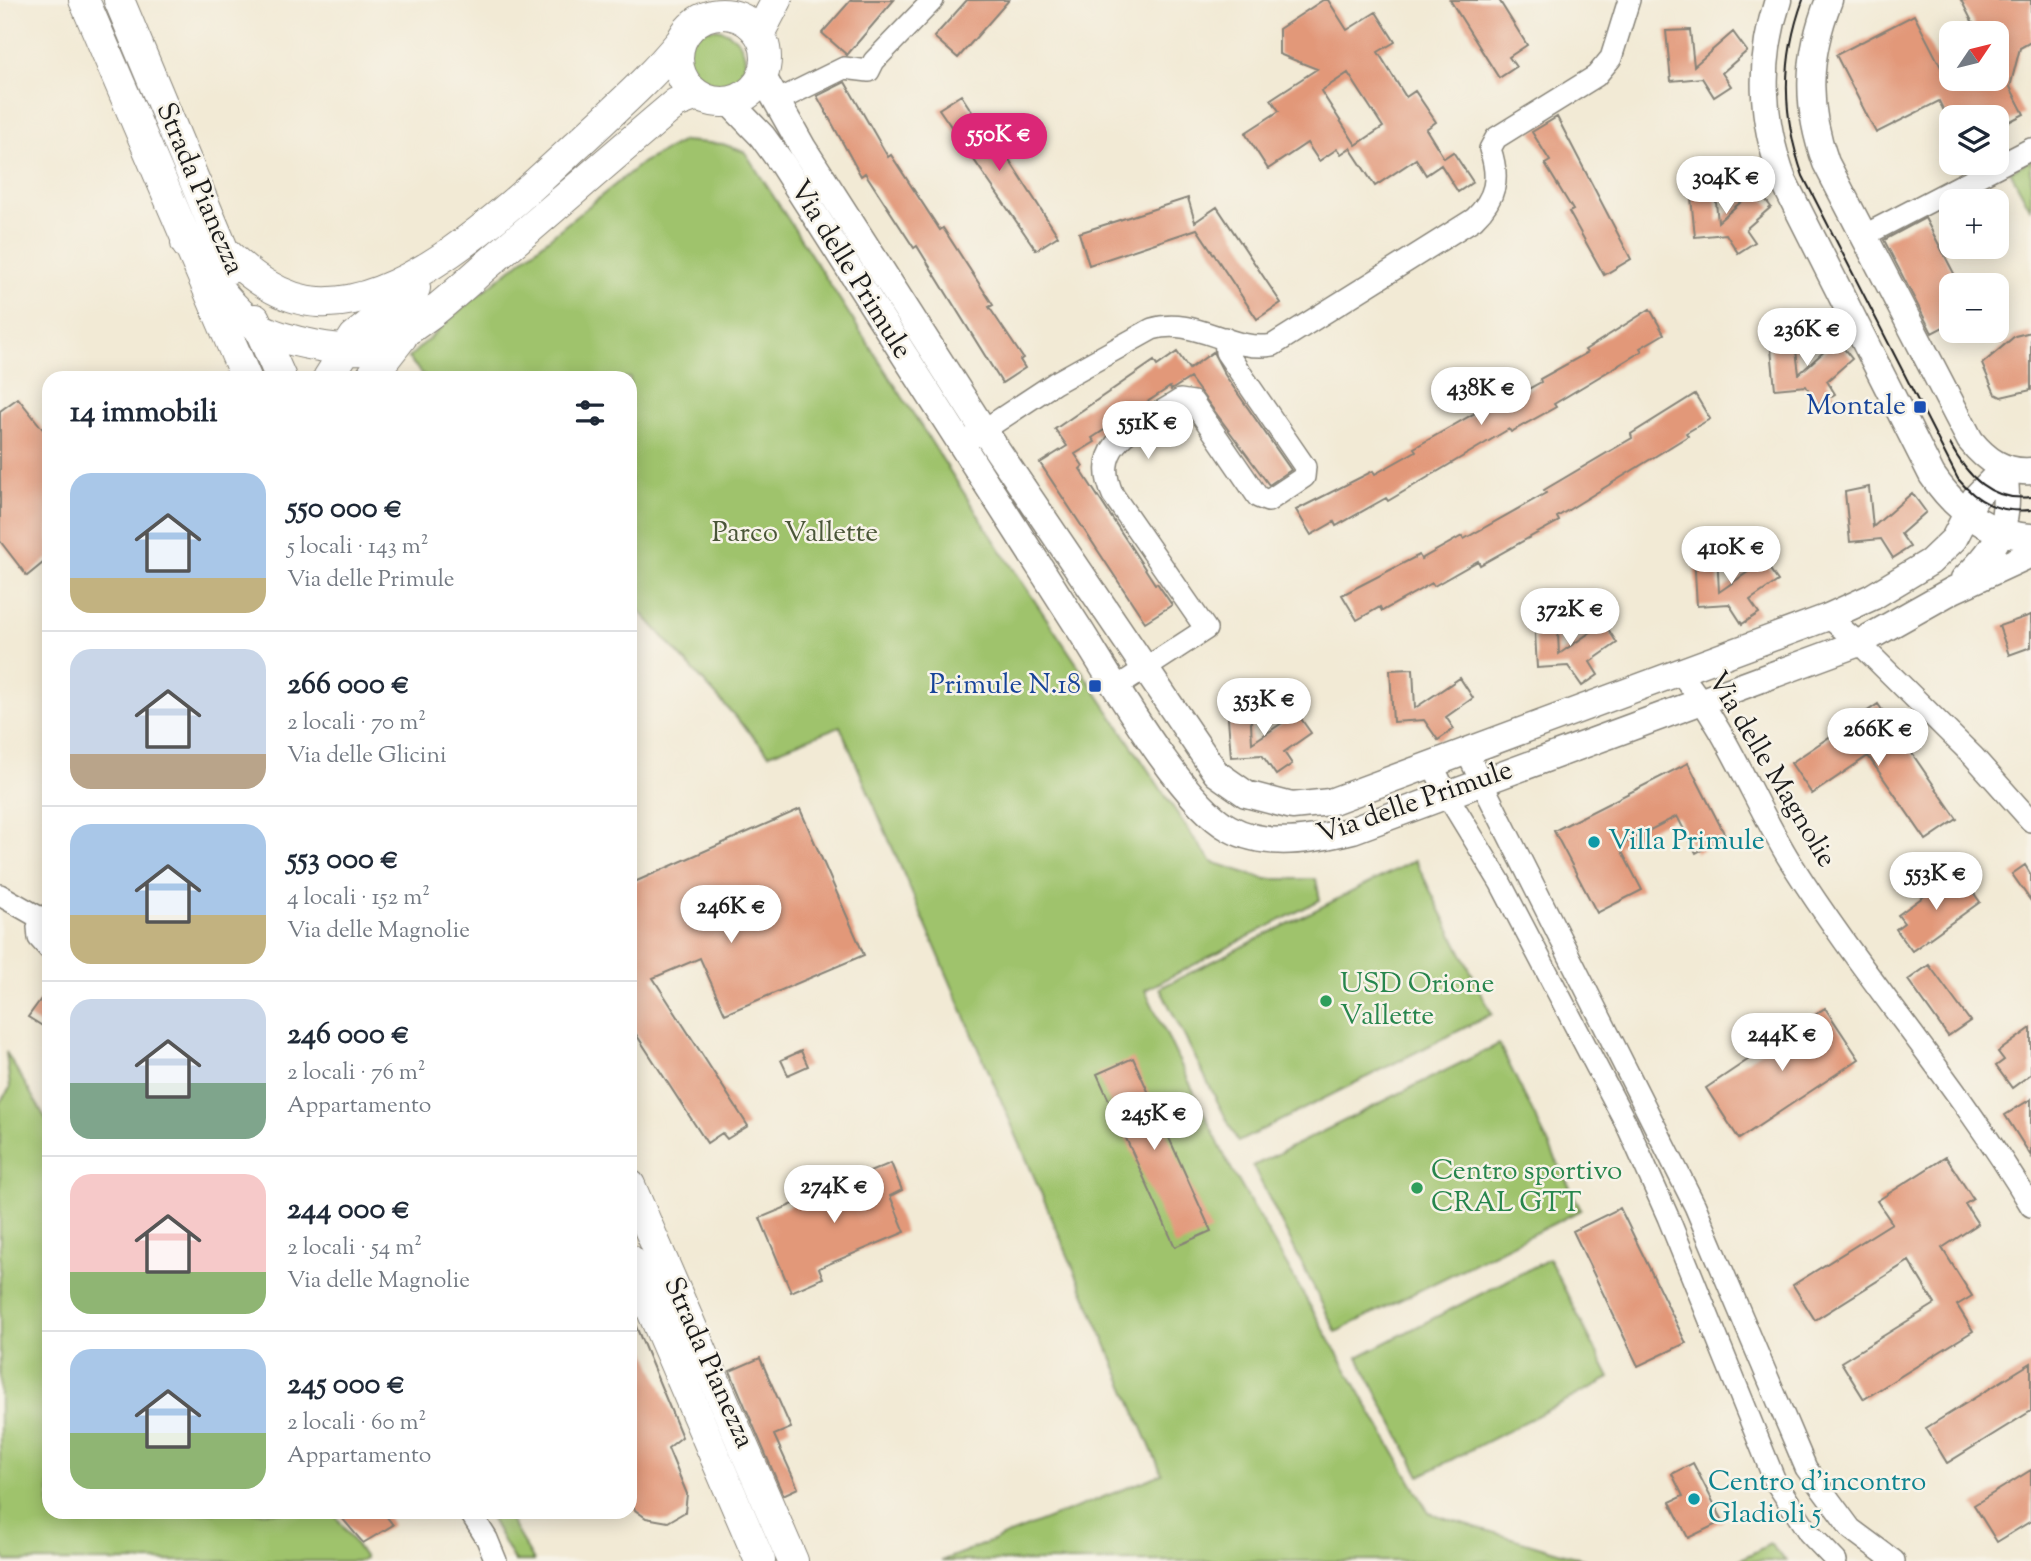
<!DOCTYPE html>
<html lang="it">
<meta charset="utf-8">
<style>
:root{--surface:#fff;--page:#f6f6f7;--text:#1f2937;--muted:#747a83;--line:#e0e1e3;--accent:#db2777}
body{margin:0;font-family:"Sorts Mill Goudy",serif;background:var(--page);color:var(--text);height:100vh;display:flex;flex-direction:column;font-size:26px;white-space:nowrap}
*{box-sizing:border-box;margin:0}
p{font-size:23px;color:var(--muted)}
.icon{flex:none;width:38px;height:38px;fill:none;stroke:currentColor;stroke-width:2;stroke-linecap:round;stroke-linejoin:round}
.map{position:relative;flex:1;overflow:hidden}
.sheet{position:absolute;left:42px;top:371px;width:595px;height:1148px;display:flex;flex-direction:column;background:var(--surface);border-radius:21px;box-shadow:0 4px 18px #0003}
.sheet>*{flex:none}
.needle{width:46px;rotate:55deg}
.controls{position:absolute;left:1939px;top:21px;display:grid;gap:14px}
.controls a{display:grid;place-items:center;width:70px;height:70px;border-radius:14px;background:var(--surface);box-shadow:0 4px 18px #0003;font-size:35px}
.price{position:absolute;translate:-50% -60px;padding:0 16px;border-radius:24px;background:#fff;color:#222;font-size:23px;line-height:46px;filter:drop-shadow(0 2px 4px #0008)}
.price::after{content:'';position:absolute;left:50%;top:42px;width:21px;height:16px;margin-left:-10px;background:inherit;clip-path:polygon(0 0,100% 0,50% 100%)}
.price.selected{background:var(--accent);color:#fff}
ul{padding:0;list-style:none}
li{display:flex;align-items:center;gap:21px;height:175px;padding:0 28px}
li+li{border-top:2px solid var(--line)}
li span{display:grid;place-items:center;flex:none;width:196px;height:140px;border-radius:21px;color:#555}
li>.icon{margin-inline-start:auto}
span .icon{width:84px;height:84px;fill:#fffc;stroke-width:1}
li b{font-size:30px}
h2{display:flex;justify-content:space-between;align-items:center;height:84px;padding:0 28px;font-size:30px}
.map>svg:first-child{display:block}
</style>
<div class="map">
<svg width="2031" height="1561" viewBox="0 0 2031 1561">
<rect width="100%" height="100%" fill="#f7f3e8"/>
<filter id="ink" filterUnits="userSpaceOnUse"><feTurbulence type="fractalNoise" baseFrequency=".0143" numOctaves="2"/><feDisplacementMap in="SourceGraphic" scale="14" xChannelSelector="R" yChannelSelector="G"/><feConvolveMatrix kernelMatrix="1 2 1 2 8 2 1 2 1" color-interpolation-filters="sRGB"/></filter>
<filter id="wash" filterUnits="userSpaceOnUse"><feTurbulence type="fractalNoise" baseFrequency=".00686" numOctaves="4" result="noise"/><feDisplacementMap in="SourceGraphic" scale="28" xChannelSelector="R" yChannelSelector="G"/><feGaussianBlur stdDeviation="1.57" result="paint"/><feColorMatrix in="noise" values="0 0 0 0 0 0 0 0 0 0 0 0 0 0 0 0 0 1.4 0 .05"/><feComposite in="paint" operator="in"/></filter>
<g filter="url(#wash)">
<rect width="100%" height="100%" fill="#f2ead5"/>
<path fill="#9fc36c" stroke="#5e7044" stroke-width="2" d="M681 61a32 32 0 1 1 64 0a32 32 0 1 1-64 0Z
M683,141L723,144L745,152L1000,549L1193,837L1212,862L1265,879H1316L1320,900L1145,990L1228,1163L1429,1513L1588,1561H941L1162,1474L840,726L769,754L630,600V378H426L408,358L459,311L643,162Z
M2031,160V210L2010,171Z
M1415,860L1492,1014L1238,1142L1160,988Z
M1499,1044L1581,1210L1336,1332L1253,1166Z
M6,1052L49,1124V1512H333L365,1558L361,1561H6L0,1546V1102L10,1088Z
M1549,1259L1610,1378L1420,1476L1358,1357Z
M487,1512H505L534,1561H514Z
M1770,1544L1786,1561H1737Z"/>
<g id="blocks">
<path fill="#e29879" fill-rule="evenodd" d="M851,0H894L847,55L822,33Z
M967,0H1009L958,58L934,37Z
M1323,0H1328L1347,30L1376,12L1395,42L1378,52L1406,97L1415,91L1436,122L1426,129L1444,158L1453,152L1473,182L1458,192L1441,165L1426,175L1416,159L1375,186L1350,148L1341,154L1337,149L1319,161L1307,143L1268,169L1245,133L1279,111L1271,99L1317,69L1279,54V29ZM1348,73L1383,127L1356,145L1321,91Z
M1450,0H1499L1527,45L1509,57L1516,67L1499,78Z
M1961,0H2031V42L2020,48L2010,87L2024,114L1997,128V117H1947L1939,101L1876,133L1836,55L1914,15L1945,75L1951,72V79H1997V33H1978Z
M1690,30L1694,66L1733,32L1747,51L1722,73L1731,86L1714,97L1702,78L1671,81L1666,31Z
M845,82L888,157L891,155L940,230L943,228L993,305L989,307L1023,358L1020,360L1025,368L1002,383L917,246L914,248L865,173L861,176L817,96Z
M961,95L993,144L997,141L1058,236L1036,250L939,109Z
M1557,117L1631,259L1604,275L1569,212L1573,210L1545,164L1550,161L1532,132Z
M1700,183H1714L1718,222L1757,188L1771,207L1746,229L1755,242L1738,253L1726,234L1695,237L1690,187H1700Z
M1188,198L1195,222L1217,207L1281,303L1257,319L1197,229L1089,265L1079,233Z
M1925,218L1960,285H1951V323L1932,333L1884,240Z
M1650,309L1664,334L1640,348L1642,351L1554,404L1556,407L1511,432L1509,429L1388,501L1386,498L1336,526L1334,522L1311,535L1296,510L1373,471L1375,474L1416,451L1414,448L1496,401L1498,406L1541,382L1540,379L1587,353L1585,350Z
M2031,332V390L2001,397L1995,394L1982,364L2015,336Z
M1794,335L1799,374L1837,340L1852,359L1827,381L1835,394L1818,405L1806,386L1775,389L1770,339Z
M1177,352L1189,369L1213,352L1225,375L1291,470L1269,485L1190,378L1171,390L1170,387L1092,438L1095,442L1075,454L1083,466L1080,469L1155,584L1157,583L1172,605L1145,622L1040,463L1067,446L1055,429L1154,361L1157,366Z
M1695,394L1710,419L1686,433L1688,436L1557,517L1559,521L1480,565L1478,561L1434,586L1432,583L1382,611L1380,607L1357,620L1342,595L1419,555L1421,559L1462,536L1464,539L1546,493L1544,490L1632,438L1631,434Z
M18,398L49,437V558L27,576L0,541V411Z
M1869,487L1873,527L1912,493L1926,512L1901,534L1910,547L1893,558L1881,539L1850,542L1845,492Z
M1717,552L1719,592L1764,561L1778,581L1750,600L1759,613L1742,624L1729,604L1697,606L1694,554Z
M1557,614L1559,654L1604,623L1617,643L1590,662L1598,675L1582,686L1568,666L1537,668L1534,615Z
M2031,615V647L2009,655L1999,626Z
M1413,669L1415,708L1460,678L1473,698L1446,717L1454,729L1438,740L1424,720L1393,722L1390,670Z
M1250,704L1252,743L1297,713L1311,733L1284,752L1292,764L1276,775L1262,755L1231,757L1227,705Z
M1878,704L1957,819L1926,840L1868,756L1812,794L1791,763Z
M1688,763L1726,837L1696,853L1677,816L1619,846L1642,890L1597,913L1554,831Z
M800,809L864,955L725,1014L700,958L653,978L748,1126L727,1139L722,1133L707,1143L630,1025V884Z
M2025,865L2031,875V901L2012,874Z
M1951,877L1958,886L1965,881L1980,902L1912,951L1896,929L1904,923L1898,915Z
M1929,965L1970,1021L1948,1036L1908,980Z
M49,988V1030L28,1017Z
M1825,1008L1859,1059L1739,1139L1706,1088Z
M2031,1028V1074L2012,1088L1996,1066L2004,1060L1998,1052Z
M801,1051L808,1066L788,1075L781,1060Z
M1133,1058L1211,1231L1175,1247L1097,1074Z
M2031,1099V1156L2005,1115Z
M1946,1157L1973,1199L1965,1204L1978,1224L1942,1248L1972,1296L1957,1305L1973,1331L1864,1399L1841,1362L1935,1304L1909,1261L1815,1320L1793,1285L1892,1223L1877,1201Z
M891,1163L902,1190L890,1196L905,1232L819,1268L823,1278L791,1292L760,1218Z
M1620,1208L1686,1343L1638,1366L1573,1231Z
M630,1312L682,1437L668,1448L687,1494L685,1512L668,1522L646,1518L635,1510L630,1498Z
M760,1358L791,1428L774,1435L798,1488L783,1495L730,1371Z
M2031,1363V1411L1947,1463L1926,1428Z
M1693,1463L1723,1521L1688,1538L1670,1502L1683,1496L1672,1474Z
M2031,1470V1521L1997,1542L1974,1505Z
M337,1512H383L393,1525L363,1543Z"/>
</g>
</g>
<g filter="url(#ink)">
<use href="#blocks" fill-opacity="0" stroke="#878378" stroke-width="2"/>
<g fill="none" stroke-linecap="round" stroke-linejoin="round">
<defs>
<path id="minor" d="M777,101L844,68L869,71L874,61L933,0
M1863,236L2031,149
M961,445L1055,383L1152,329C1195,316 1231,353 1273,345L1474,219C1496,198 1500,178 1490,149L1496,138L1596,76L1611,58L1629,0
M1828,617L1859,643L1974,757L2031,821
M1680,673C1727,729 1752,799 1790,861C1865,980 1959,1085 2031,1206
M1117,687L1206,629L1113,495C1088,441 1142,425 1180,400L1193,402L1258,497L1268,501L1304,477L1305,467L1226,352L1225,338
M1467,753L1695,1206L1806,1468L1851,1529L1894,1561
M1433,766L1447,795L1500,882L1627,1125L1668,1217L1775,1481L1809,1533L1836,1561
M0,895L42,919
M49,914L38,927L39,938L49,949
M470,1512L487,1539L496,1561"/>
<path id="tertiary" d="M1778,0C1758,62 1761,119 1783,180L1932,475C1956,510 1987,535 2031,537
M1829,0C1807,56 1805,106 1826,163L1970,440C1986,460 2004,473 2031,471
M762,75L803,148L983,429L1216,773L1246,794L1292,806L1330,802L1828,617L1872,597L1930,562L1954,539L1975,498L2004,468
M729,102L762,136L781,162C881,319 980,475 1080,630C1111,679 1182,803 1229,828C1267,849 1313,840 1353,830L1859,643L1953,590L2031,554
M1964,579C2004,542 2010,521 2004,468"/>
<path id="secondary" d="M84,0L246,378
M119,0L231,268
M678 58a44 44 0 1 1 88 0a44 44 0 1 1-88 0Z
M759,34L777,0
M186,243C206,271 228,308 258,327C281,341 351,356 376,346C418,330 454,294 487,265C551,211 613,156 676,103L697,95
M223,250C250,275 280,300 319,302C409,307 517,200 580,142C615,109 651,78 681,41
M255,319L281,378
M328,378L354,337L415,288
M370,378L402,337
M630,1185L793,1561
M630,1260L760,1561"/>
</defs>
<use href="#minor" stroke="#878378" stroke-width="24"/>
<use href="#tertiary" stroke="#878378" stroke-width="29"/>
<use href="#secondary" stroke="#878378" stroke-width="32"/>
<use href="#minor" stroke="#fff" stroke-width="21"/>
<use href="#tertiary" stroke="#fff" stroke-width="26"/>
<use href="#secondary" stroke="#fff" stroke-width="30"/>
<path stroke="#1c1c1c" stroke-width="2" d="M1803,0C1781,60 1782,116 1803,176L1958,479C1978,503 1999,513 2031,510
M1950,444C1967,476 1991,502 2031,497"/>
</g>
</g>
<g fill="#1a4fb4" stroke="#f7f3e8" stroke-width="2.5">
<rect x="1913" y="400" width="14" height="14" rx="3.5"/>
<rect x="1088" y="679" width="14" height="14" rx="3.5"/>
</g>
<g fill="#0f9aa8" stroke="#f7f3e8" stroke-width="2.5">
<circle cx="1594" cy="842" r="7"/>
<circle cx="1694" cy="1499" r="7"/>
</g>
<g fill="#2e9e5b" stroke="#f7f3e8" stroke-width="2.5">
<circle cx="1326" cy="1001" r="7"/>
<circle cx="1417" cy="1188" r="7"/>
</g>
<g text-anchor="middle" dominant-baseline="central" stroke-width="5" stroke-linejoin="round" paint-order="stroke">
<g font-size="28" fill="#1c1c1c" stroke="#f7f3e8">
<text transform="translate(199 189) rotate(67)">Strada Pianezza</text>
<text transform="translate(850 270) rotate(58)">Via delle Primule</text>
<text transform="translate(1771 770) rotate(59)">Via delle Magnolie</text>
<text transform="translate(1415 803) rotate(-19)">Via delle Primule</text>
<text transform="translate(708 1363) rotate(66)">Strada Pianezza</text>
</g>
<g font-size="28" fill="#164399" stroke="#f7f3e8" text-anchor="end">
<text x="1906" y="407">Montale</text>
<text x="1081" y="686">Primule N.18</text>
</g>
<g font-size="28" fill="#4a5638" stroke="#f7f3e8">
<text x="795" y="534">Parco Vallette</text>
</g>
<g font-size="28" fill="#0d838f" stroke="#f7f3e8" text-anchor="start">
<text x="1608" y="842">Villa Primule</text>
<text x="1708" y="1483">Centro d'incontro<tspan x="1708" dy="32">Gladioli 5</tspan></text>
</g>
<g font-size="28" fill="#27864d" stroke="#f7f3e8" text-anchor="start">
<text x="1340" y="985">USD Orione<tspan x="1340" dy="32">Vallette</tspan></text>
<text x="1431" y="1172">Centro sportivo<tspan x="1431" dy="32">CRAL GTT</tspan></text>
</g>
</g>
</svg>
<div class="controls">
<a><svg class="needle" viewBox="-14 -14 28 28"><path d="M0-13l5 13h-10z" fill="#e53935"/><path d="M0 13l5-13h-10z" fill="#747a83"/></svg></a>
<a><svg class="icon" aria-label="layers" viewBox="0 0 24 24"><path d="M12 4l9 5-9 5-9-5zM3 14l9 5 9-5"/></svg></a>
<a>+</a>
<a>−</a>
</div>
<b class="price selected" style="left:999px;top:173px">550K €</b>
<b class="price" style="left:1726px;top:216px">304K €</b>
<b class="price" style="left:1807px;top:368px">236K €</b>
<b class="price" style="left:1481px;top:427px">438K €</b>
<b class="price" style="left:1148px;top:461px">551K €</b>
<b class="price" style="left:1731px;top:586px">410K €</b>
<b class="price" style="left:1570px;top:648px">372K €</b>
<b class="price" style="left:1264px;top:738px">353K €</b>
<b class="price" style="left:1878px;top:768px">266K €</b>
<b class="price" style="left:1936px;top:912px">553K €</b>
<b class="price" style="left:731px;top:945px">246K €</b>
<b class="price" style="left:1782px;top:1073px">244K €</b>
<b class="price" style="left:1154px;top:1152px">245K €</b>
<b class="price" style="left:834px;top:1225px">274K €</b>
<section class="sheet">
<h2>14 immobili<svg class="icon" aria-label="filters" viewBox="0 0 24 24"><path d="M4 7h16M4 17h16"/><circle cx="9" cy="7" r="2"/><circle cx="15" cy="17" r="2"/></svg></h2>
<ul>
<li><span style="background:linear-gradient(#a9c7e8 75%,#c2b280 0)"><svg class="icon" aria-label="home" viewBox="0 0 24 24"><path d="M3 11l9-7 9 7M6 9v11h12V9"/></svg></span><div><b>550 000 €</b><p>5 locali · 143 m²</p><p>Via delle Primule</p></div></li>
<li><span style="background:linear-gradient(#c9d6e8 75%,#b9a48a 0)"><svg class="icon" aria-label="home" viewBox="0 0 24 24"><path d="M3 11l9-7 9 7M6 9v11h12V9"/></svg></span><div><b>266 000 €</b><p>2 locali · 70 m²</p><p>Via delle Glicini</p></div></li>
<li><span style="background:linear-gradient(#a9c7e8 65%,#c2b280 0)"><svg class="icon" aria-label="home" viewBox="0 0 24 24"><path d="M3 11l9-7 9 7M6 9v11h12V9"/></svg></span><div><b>553 000 €</b><p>4 locali · 152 m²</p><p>Via delle Magnolie</p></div></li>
<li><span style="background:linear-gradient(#c9d6e8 60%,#7fa58c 0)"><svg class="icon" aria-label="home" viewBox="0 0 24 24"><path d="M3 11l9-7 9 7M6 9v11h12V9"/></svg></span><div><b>246 000 €</b><p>2 locali · 76 m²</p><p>Appartamento</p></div></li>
<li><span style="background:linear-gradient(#f6c9c9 70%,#8fb573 0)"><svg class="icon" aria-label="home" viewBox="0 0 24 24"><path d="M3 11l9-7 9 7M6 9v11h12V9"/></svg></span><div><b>244 000 €</b><p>2 locali · 54 m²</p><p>Via delle Magnolie</p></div></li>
<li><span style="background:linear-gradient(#a9c7e8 60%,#8fb573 0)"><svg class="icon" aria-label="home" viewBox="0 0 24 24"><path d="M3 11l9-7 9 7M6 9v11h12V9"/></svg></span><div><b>245 000 €</b><p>2 locali · 60 m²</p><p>Appartamento</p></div></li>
</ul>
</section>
</div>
